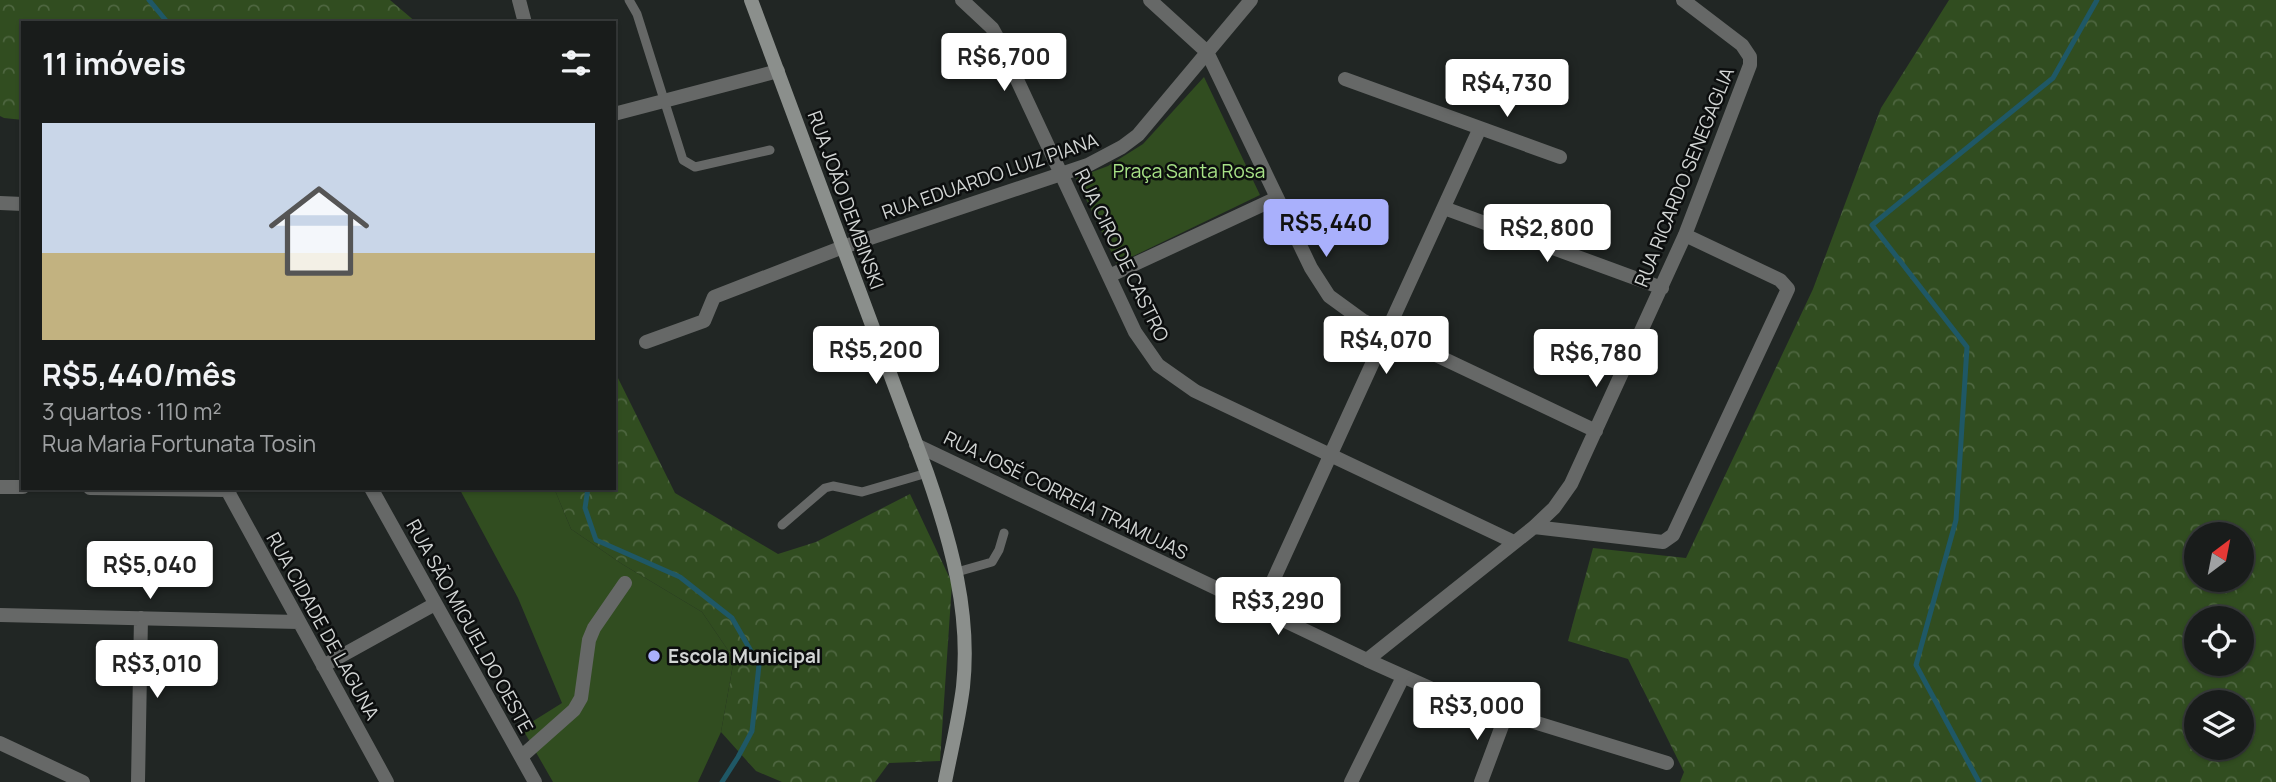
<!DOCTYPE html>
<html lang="pt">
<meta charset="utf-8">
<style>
:root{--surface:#191c1b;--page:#222524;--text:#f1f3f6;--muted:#9fa1a3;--line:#373a3a;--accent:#a9b0fc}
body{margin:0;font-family:Manrope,sans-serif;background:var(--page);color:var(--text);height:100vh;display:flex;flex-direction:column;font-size:26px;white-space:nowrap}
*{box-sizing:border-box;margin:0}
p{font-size:23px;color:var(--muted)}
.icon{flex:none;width:38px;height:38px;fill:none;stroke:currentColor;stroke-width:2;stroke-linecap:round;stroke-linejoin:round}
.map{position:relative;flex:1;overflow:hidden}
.panel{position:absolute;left:21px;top:21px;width:595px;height:469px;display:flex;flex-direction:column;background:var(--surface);border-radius:0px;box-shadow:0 2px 5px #0004,0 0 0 2px var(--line)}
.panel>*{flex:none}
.needle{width:46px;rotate:32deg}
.controls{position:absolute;left:2184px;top:522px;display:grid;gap:14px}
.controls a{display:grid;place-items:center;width:70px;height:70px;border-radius:50%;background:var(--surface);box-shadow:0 2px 5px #0004,0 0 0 2px var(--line);font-size:35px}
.price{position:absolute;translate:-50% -60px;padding:0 16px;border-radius:7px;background:#fff;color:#222;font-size:23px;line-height:46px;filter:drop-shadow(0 2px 4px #0008)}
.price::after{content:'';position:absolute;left:50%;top:42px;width:21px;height:16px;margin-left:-10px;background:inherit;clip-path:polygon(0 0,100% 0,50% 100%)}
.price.selected{background:var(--accent);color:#111}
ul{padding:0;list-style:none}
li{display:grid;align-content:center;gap:14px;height:371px;padding:0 21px}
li+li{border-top:2px solid var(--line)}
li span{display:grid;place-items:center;height:217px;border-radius:0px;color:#555}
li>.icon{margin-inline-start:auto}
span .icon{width:126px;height:126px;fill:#fffc;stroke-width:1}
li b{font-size:30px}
h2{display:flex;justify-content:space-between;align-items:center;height:84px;padding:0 21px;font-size:30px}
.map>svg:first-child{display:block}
</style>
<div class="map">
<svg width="2276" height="782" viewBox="0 0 2276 782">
<defs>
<pattern id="forest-crowns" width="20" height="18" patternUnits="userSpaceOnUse" patternTransform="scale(1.75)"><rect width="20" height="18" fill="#314d20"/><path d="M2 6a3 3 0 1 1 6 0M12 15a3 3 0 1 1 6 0" fill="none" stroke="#4e6640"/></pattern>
</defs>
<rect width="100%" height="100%" fill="#212624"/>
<path fill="url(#forest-crowns)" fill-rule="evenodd" d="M0,0H390L417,23H23V120L4,118L0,116Z
M1949,0H2276V782H1680L1684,772L1628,659L1568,641L1593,548L1686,558L1813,289L1881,108ZM2196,534H2242V579H2196ZM2196,618H2242V663H2196ZM2196,702H2242V747H2196Z
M614,370L675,493L778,554L816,542L910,494L952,583L940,761L889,763L875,782H782L756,771L721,732L734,659L702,612L622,564L571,529L554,488H614Z"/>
<path fill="#314d20" d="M1204,77L1260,195L1117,264L1076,178L1108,166L1143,144Z
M459,488H554L571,529L622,564L702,612L734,659L721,732L698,782H553L522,728L562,703L518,598Z"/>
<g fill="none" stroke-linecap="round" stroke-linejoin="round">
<path stroke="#1f5866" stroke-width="5" d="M149,0L168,23
M588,488L585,508L596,540L680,577L732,618L759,665L752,731L738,757L722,782
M1979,782L1916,665L1956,520L1967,347L1872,225L2053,78L2097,0"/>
<path stroke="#666867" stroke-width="9" d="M629,0L637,14L683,160L695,167L770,150
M782,525L825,488L833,486L862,492L927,473
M957,572L992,562L999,550L1004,533"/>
<path stroke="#666867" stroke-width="14" d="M519,0L525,23
M962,0L992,28L997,37L1135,332L1158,365L1195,391L1514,542
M1150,0L1207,52L1311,268L1329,296L1362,320L1596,431
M1345,79L1560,157
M614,114L778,71
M0,203L23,204
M1444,208L1662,288
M1109,276L1277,198
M646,342L704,321L714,297L843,247L1088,165L1122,147L1138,135L1251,0
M916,445L1367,660L1443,694L1667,763
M0,487H23
M90,488L227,490L231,488
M226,488L387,782
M371,488L535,782
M1534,527L1663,542L1673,535L1788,289L1780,280L1685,235
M1260,609L1480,128
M0,615L299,622
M1367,660L1534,527L1554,508L1571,484L1685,235L1750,65V57L1742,45L1683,0
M323,666L435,604
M0,743L83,782
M521,757L574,710L581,698L589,640L594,628L625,583
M138,782L141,618
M1351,782L1403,677
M1481,782L1506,715"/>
<path stroke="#8b8f8c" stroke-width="14" d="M751,0L927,473C951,542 971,613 963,687C959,719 951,751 945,782"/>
</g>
<circle fill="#a9b0fc" stroke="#0c0e0e" stroke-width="2.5" cx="654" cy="656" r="7"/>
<g text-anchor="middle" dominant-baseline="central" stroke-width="5" stroke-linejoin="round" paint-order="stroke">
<g font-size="19" fill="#a8e287" stroke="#0c0e0e">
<text x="1189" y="171">Praça Santa Rosa</text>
</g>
<g font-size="19" fill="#d2d5d4" stroke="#0c0e0e">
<text transform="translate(990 176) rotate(-19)">RUA EDUARDO LUIZ PIANA</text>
<text transform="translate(1684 177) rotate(-68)">RUA RICARDO SENEGAGLIA</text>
<text transform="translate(846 200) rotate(70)">RUA JOÃO DEMBINSKI</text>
<text transform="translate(1122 255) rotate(64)">RUA CIRO DE CASTRO</text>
<text transform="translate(1066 495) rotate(26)">RUA JOSÉ CORREIA TRAMUJAS</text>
<text transform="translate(323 626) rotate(61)">RUA CIDADE DE LAGUNA</text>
<text transform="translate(470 626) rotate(61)">RUA SÃO MIGUEL DO OESTE</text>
</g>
<g font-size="19" font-weight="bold" fill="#d2d5d4" stroke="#0c0e0e" text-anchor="start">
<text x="668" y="656">Escola Municipal</text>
</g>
</g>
</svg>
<div class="controls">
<a><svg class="needle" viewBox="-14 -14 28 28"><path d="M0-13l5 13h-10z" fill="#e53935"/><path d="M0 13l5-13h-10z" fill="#9fa1a3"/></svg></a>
<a><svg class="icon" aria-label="locate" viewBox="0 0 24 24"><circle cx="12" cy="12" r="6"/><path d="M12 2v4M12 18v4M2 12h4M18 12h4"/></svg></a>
<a><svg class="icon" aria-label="layers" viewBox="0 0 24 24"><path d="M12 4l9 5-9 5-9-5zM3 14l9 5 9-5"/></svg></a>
</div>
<b class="price" style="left:1004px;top:93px">R$6,700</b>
<b class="price" style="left:1507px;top:119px">R$4,730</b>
<b class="price selected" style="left:1326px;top:259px">R$5,440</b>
<b class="price" style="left:1547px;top:264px">R$2,800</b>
<b class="price" style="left:1386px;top:376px">R$4,070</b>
<b class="price" style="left:876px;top:386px">R$5,200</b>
<b class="price" style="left:1596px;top:389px">R$6,780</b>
<b class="price" style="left:150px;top:601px">R$5,040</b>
<b class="price" style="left:1278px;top:637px">R$3,290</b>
<b class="price" style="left:157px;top:700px">R$3,010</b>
<b class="price" style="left:1477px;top:742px">R$3,000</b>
<section class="panel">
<h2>11 imóveis<svg class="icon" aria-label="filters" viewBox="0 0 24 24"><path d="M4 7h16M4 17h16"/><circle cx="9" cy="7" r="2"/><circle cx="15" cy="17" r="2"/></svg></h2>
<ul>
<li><span style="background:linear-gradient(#c9d6e8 60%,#c2b280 0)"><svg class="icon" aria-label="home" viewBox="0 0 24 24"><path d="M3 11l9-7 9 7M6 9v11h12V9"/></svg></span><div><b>R$5,440/mês</b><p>3 quartos · 110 m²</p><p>Rua Maria Fortunata Tosin</p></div></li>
</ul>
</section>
</div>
